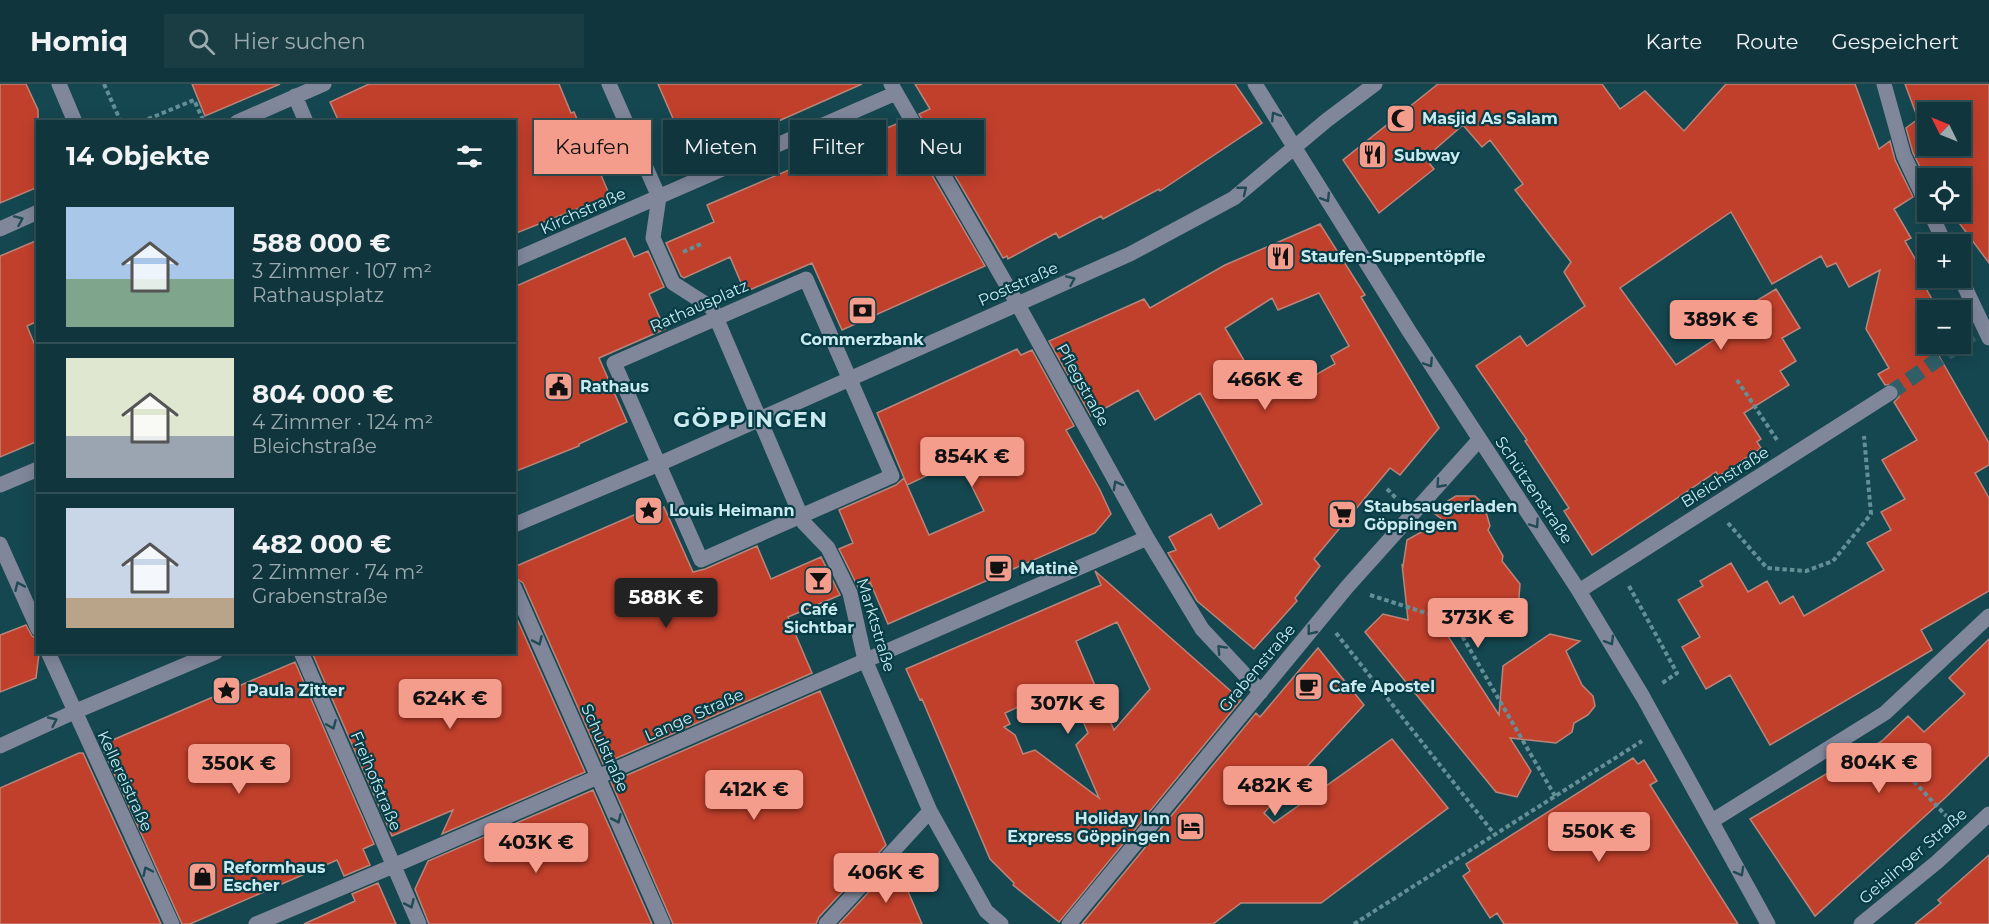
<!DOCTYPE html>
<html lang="de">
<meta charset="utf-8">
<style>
:root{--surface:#10353c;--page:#193d43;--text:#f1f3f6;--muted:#9cabaf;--line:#305056;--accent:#f49d8c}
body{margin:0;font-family:Montserrat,sans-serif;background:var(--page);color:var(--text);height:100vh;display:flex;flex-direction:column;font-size:22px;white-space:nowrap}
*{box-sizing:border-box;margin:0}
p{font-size:20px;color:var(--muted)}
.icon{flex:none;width:33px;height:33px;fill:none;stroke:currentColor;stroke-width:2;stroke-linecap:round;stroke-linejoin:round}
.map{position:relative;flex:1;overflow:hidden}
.panel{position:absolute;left:36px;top:36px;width:480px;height:534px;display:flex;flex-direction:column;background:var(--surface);border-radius:0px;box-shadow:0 3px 15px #0003,0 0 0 2px var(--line)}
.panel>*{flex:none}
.hud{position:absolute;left:534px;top:36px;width:570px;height:54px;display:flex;gap:12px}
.needle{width:39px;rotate:313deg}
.tools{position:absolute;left:1917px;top:18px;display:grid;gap:12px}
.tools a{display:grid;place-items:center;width:54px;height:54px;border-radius:0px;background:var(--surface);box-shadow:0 3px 15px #0003,0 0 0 2px var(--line);font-size:30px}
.price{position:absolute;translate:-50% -51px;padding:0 14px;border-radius:6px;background:var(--accent);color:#111;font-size:20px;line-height:39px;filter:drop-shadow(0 2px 3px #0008)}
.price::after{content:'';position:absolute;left:50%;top:36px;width:18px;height:14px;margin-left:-9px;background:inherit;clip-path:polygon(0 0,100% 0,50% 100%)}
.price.on{background:#222;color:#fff}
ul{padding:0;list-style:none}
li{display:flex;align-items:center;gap:18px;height:150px;padding:0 30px}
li+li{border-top:2px solid var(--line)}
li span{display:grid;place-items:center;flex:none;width:168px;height:120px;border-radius:0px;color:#555}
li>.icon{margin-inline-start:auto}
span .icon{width:72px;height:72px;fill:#fffc;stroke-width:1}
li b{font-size:26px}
h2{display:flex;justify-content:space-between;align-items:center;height:72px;padding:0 30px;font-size:26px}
.pill{padding:0 21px;border-radius:0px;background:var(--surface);box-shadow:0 3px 15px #0003,0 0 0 2px var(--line);font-size:21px;line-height:54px}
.pill.on{background:var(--accent);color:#111}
header{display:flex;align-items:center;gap:36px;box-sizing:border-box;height:84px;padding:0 30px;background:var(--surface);border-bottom:2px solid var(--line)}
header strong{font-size:28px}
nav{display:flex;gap:33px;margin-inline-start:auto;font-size:21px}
.search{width:420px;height:54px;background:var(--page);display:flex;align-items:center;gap:15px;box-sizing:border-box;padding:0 21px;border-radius:0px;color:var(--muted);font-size:22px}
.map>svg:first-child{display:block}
</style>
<header>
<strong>Homiq</strong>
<div class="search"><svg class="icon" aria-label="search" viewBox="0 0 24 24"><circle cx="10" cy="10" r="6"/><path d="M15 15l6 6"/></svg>Hier suchen</div>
<nav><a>Karte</a><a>Route</a><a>Gespeichert</a></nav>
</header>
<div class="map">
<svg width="1989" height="840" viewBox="0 0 1989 840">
<rect width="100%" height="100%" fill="#154750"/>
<path fill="#c1402c" stroke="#ba857b" stroke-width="1.5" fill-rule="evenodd" d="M0,0H26L38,26V103L0,119Z
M192,0H280L205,32Z
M369,0H559L571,29L574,28L610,112L514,150V38H339L330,18Z
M658,0H862L691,76Z
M915,0H1235L1262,39L1160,107L1159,105L1103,135L1101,132L1059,154L1056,149L1008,175L1007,172L1003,174L919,30L930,25Z
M1438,0H1602L1620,25L1645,7L1684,47L1726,0H1855L1879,65L1890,57L1895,76L1913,113L1894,125L1911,154L1905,157L1922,187L1918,190L1934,219L1929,222L1932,226H1928V260H1932L1989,359V381L1975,389L1989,414V507L1921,546L1932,566L1770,661L1730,591L1706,605L1682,563L1700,553L1678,516L1703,502L1700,497L1731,479L1748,508L1767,497L1780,520L1793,512L1804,532L1884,486L1867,459L1891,446L1881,428L1905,415L1882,376L1917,356L1894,318L1899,313L1898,304L1894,300L1885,301L1878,290L1889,284L1866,245L1880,186L1849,203L1836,179L1827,183L1821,172L1772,200L1731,128L1620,204L1676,281L1729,246L1727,244L1742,234L1738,228L1776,205L1800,244L1782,254L1796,277L1780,287L1789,301L1744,329L1761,355L1757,358L1761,364L1719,392L1716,388L1592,471L1564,427L1569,424L1525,357L1527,356L1476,282L1520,252L1527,262L1585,222L1564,188L1571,178L1515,106L1523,100L1490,56L1482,63L1463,41L1425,74L1434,85L1379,129L1343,76Z
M1905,0H1989V179L1951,128H1960V94H1928V99L1913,69L1906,44L1918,35ZM1928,28H1960V62H1928Z
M901,38L985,182L842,246L812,179L745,208L730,173L684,194L681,192L666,159L714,138L707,121Z
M1320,140L1365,211L1361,213L1439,344L1400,391L1390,384L1314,475L1320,482L1295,514L1297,517L1254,565L1197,517L1168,469L1176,466L1169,453L1211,430L1219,445L1262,420L1200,309L1155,336L1138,306L1091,332L1049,257L1144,215L1150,224L1225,181ZM1319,209L1349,262L1331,272L1335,280L1273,315L1271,312L1266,314L1225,244L1272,214L1278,226Z
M625,154L634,173L648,167L664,203L649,210L665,245L599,274L627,338L579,360V362L514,388V203Z
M38,156V237L27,242L38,269V357L0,373V172Z
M1017,265L1021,271L1032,266L1074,342L1066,346L1100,406L1111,430L1095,449L888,540L870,498L858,503L839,465L853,459L839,426L896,401L904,394L907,401L877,329ZM959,376L984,427L929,451L907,401Z
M1456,412H1475L1484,421L1490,442L1488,446L1503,472L1502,477L1520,500L1519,513L1522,527L1520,549L1429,523L1499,631L1503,582L1550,550L1580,557L1566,567L1582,601L1593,612L1595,622L1588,631L1574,639L1572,648L1556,659L1510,654L1531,687L1517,713L1496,708L1365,548L1383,530L1408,536L1402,480L1403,482L1407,456L1443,436L1435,430L1446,428L1439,422Z
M664,423L693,488L705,485L757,462L771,495L821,473L840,511L788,533L812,589L603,680L523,499L514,493V483L650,424L651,428Z
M1095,487L1241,616L1059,838L1013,801L1014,799L990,775L922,615L920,616L906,585L1101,501ZM1117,538L1150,605L1114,646L1076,557ZM1053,607L1057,618L1072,611L1088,649L1076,661L1099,714L1035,666L1023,670L1015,651L1004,643L1010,640L1005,629Z
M514,528L585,688L442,750L453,726L392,752L313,571L318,568H514Z
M26,541L32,552L38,555L39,570L36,594L0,608V551Z
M1989,555V671L1946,713L1815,832L1750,735L1882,657L1908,632L1924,648L1965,610L1949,594Z
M1318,564L1364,621L1264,729L1274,739L1392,655L1448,724L1321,819H1241L1213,840H1082L1256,629L1260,633Z
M295,578L374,760L363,765L370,781L344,792L337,776L190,840H182L101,661Z
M820,607L886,761L819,833L816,840H673L611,698Z
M79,669H83L161,840H0V704Z
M1633,674L1638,680L1644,676L1657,697L1650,701L1738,840H1504L1497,829L1490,834L1463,792L1470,787L1466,780Z
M593,706L652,840H429L415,805L428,777Z
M1989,771V840H1915L1941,819L1938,816Z
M894,781L896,787L898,784L922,840H839Z
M378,799L396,840H304L355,817L352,810Z"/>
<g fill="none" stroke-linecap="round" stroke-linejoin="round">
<path stroke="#305f68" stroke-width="15" stroke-dasharray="15 8" stroke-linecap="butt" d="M1960,259L1984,242
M1890,309L1960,260"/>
<path stroke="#658f96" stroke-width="4" stroke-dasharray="4.5 3" stroke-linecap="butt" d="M104,0L121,38
M141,38L194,16L204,38
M683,168L701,160
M1737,296L1777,356
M1387,405L1397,415
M1728,439L1767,484L1806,487L1833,477L1871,430L1864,352
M1629,502L1677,589L1661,600
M1370,511L1454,538L1555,712
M1336,549L1495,751
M1878,659L1950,736
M1354,840L1642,657"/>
<path stroke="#81879b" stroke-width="15" d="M59,0L75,38
M609,0L659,113L653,154L673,199L712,224L804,439L828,464L850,509L865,576L930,727L986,827L1001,840
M891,0L1017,219L1147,454L1202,545L1261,608
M1255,0L1409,247L1579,507L1643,613L1768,840
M1884,0L1904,72L1928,123
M295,12L306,38
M237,38L324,0
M1930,128L1945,160
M0,145L38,128
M514,176L896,9
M1960,193L1989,254
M806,195L892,392L701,476L614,279Z
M0,401L38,385
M514,441L659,380L1130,170L1234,114L1327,36L1375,0
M0,460L38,545
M514,503L663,840
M1579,507L1890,309
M48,568L172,840
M301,568L419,840
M0,662L74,628L216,568
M1712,737L1885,629L1989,532
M256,840L393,782L1147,454
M826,840L930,727
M1069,840L1347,503L1479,356
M1861,840L1937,778L1989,730"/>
</g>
<defs><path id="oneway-chevron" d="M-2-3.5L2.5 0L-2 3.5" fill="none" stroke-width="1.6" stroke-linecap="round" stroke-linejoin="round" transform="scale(1.5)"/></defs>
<g stroke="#1f4b56">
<use href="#oneway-chevron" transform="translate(1275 32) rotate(-122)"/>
<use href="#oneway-chevron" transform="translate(1243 106) rotate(-39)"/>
<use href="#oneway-chevron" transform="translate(1326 114) rotate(58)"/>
<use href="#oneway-chevron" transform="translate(19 136) rotate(-24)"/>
<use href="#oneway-chevron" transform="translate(1071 196) rotate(-24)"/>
<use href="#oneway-chevron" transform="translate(1429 279) rotate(57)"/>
<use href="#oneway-chevron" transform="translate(1440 400) rotate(132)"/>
<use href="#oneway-chevron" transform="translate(1117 401) rotate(-119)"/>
<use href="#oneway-chevron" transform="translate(1535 440) rotate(56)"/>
<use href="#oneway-chevron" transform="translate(19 502) rotate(-114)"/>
<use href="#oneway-chevron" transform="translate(1311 547) rotate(129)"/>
<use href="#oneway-chevron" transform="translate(538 557) rotate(66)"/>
<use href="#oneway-chevron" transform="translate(1610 557) rotate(59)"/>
<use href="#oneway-chevron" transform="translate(1221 565) rotate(-133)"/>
<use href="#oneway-chevron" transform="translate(53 637) rotate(-25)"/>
<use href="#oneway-chevron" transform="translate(332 641) rotate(67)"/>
<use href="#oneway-chevron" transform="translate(617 735) rotate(66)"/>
<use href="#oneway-chevron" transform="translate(147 787) rotate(-115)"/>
<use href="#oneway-chevron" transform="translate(1740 788) rotate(61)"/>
<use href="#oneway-chevron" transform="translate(410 820) rotate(66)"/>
</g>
<defs>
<symbol id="mosque-square" viewBox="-11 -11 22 22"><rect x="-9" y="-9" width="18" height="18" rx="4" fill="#f49d8c" stroke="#063c45"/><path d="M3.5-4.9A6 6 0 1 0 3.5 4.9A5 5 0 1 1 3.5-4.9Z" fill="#111"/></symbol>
<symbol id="restaurant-square" viewBox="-11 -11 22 22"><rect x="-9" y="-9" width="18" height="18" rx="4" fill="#f49d8c" stroke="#063c45"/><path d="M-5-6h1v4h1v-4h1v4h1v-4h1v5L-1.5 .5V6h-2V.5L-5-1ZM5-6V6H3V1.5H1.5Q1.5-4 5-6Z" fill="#111"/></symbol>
<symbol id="bank-square" viewBox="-11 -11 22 22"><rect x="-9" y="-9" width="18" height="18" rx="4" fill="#f49d8c" stroke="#063c45"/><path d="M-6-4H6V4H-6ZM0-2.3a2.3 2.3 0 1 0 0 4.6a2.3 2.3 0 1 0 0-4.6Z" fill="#111"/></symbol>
<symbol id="civic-square" viewBox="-11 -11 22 22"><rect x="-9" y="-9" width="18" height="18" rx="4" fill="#f49d8c" stroke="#063c45"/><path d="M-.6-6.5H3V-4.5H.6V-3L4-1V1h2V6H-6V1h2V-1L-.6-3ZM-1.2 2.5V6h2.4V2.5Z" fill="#111"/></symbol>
<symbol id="sight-square" viewBox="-11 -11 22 22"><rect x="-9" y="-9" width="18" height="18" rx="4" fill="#f49d8c" stroke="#063c45"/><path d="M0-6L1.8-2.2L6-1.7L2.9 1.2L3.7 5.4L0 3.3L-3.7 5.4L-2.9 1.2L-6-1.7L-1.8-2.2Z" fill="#111"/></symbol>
<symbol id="supermarket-square" viewBox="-11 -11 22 22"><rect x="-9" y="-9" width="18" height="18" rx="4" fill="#f49d8c" stroke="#063c45"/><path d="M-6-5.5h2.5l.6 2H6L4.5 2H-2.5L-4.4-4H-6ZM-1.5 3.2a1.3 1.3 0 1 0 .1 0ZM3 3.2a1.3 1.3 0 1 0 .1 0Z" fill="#111"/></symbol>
<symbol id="cafe-square" viewBox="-11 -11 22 22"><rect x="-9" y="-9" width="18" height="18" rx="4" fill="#f49d8c" stroke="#063c45"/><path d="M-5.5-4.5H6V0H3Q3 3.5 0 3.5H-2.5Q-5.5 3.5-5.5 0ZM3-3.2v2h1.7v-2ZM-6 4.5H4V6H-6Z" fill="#111"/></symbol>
<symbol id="bar-square" viewBox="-11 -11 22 22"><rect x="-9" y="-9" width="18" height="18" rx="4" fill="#f49d8c" stroke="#063c45"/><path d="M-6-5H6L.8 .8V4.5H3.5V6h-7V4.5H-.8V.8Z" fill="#111"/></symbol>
<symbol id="hotel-square" viewBox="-11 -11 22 22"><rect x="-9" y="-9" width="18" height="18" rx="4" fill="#f49d8c" stroke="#063c45"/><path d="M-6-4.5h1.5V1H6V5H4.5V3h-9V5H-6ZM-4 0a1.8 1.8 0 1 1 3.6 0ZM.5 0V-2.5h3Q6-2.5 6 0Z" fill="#111"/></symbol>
<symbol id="shop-square" viewBox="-11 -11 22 22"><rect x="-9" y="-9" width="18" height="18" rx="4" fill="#f49d8c" stroke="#063c45"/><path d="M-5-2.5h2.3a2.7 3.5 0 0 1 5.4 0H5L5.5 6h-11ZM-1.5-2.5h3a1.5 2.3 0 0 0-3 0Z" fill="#111"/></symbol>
</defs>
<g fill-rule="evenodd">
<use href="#mosque-square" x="1384" y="18" width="33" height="33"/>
<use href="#restaurant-square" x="1356" y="54" width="33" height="33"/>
<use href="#restaurant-square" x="1264" y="156" width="33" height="33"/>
<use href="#bank-square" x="846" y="210" width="33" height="33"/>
<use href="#civic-square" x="542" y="286" width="33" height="33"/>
<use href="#sight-square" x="632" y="410" width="33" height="33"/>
<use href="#supermarket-square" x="1326" y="414" width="33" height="33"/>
<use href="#cafe-square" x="982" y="468" width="33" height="33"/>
<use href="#bar-square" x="802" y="480" width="33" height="33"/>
<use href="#cafe-square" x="1292" y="586" width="33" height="33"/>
<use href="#sight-square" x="210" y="590" width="33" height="33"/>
<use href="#hotel-square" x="1174" y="726" width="33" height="33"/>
<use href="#shop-square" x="186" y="776" width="33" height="33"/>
</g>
<g text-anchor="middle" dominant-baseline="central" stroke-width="4.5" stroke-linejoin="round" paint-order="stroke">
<g font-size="16" font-weight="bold" fill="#caeaf0" stroke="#063c45" text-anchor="start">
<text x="1422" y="34">Masjid As Salam</text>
<text x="1394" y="71">Subway</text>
<text x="1301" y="172">Staufen-Suppentöpfle</text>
<text x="862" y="255" text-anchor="middle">Commerzbank</text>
<text x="580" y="302">Rathaus</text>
<text x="1364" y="422">Staubsaugerladen<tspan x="1364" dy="18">Göppingen</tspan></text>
<text x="669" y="426">Louis Heimann</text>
<text x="1020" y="484">Matinè</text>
<text x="819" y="525" text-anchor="middle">Café<tspan x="819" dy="18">Sichtbar</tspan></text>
<text x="1329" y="602">Cafe Apostel</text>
<text x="247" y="606">Paula Zitter</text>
<text x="1170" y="734" text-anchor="end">Holiday Inn<tspan x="1170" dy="18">Express Göppingen</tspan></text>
<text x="223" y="783">Reformhaus<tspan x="223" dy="18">Escher</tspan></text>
</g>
<g font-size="16" fill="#caeaf0" stroke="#063c45">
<text transform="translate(583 127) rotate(-24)">Kirchstraße</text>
<text transform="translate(1018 200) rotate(-24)">Poststraße</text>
<text transform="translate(699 222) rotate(-24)">Rathausplatz</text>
<text transform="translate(1083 301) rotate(61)">Pflegstraße</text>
<text transform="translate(1725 393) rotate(-32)">Bleichstraße</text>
<text transform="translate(1534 406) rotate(56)">Schützenstraße</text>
<text transform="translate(876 541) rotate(73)">Marktstraße</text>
<text transform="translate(1257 584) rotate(-50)">Grabenstraße</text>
<text transform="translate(694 631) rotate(-24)">Lange Straße</text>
<text transform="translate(605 664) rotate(66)">Schulstraße</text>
<text transform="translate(125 697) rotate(65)">Kellereistraße</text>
<text transform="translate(376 697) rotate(67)">Freihofstraße</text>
<text transform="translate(1913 772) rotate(-41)">Geislinger Straße</text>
</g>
<g font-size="22" font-weight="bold" letter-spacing="1.5" fill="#caeaf0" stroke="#063c45">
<text x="751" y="335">GÖPPINGEN</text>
</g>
</g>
</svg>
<div class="tools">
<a><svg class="needle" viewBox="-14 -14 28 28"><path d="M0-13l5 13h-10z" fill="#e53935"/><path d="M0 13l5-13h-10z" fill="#9cabaf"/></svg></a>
<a><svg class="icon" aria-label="locate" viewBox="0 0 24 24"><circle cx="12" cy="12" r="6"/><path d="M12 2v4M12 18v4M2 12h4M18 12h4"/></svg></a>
<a>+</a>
<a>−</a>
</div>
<b class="price" style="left:1721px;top:267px">389K €</b>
<b class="price" style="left:1265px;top:327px">466K €</b>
<b class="price" style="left:972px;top:404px">854K €</b>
<b class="price on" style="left:666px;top:545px">588K €</b>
<b class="price" style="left:1478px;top:565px">373K €</b>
<b class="price" style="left:450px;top:646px">624K €</b>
<b class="price" style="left:1068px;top:651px">307K €</b>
<b class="price" style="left:1879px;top:710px">804K €</b>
<b class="price" style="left:239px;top:711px">350K €</b>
<b class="price" style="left:1275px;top:733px">482K €</b>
<b class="price" style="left:754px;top:737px">412K €</b>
<b class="price" style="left:1599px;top:779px">550K €</b>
<b class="price" style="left:536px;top:790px">403K €</b>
<b class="price" style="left:886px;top:820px">406K €</b>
<div class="hud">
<a class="pill on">Kaufen</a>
<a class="pill">Mieten</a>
<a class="pill">Filter</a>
<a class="pill">Neu</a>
</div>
<section class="panel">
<h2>14 Objekte<svg class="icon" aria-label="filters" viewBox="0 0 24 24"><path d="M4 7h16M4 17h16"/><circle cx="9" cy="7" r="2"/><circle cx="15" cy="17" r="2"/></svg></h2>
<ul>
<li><span style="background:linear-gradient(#a9c7e8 60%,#7fa58c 0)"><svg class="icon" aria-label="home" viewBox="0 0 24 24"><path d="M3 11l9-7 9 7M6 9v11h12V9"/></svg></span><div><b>588 000 €</b><p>3 Zimmer · 107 m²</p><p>Rathausplatz</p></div></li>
<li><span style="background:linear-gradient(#dfe7d0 65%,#9aa5b1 0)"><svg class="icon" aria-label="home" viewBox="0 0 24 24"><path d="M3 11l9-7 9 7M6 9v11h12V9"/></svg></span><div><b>804 000 €</b><p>4 Zimmer · 124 m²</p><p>Bleichstraße</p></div></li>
<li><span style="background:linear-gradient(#c9d6e8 75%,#b9a48a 0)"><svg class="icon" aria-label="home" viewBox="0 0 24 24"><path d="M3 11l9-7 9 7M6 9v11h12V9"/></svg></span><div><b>482 000 €</b><p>2 Zimmer · 74 m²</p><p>Grabenstraße</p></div></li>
</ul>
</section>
</div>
